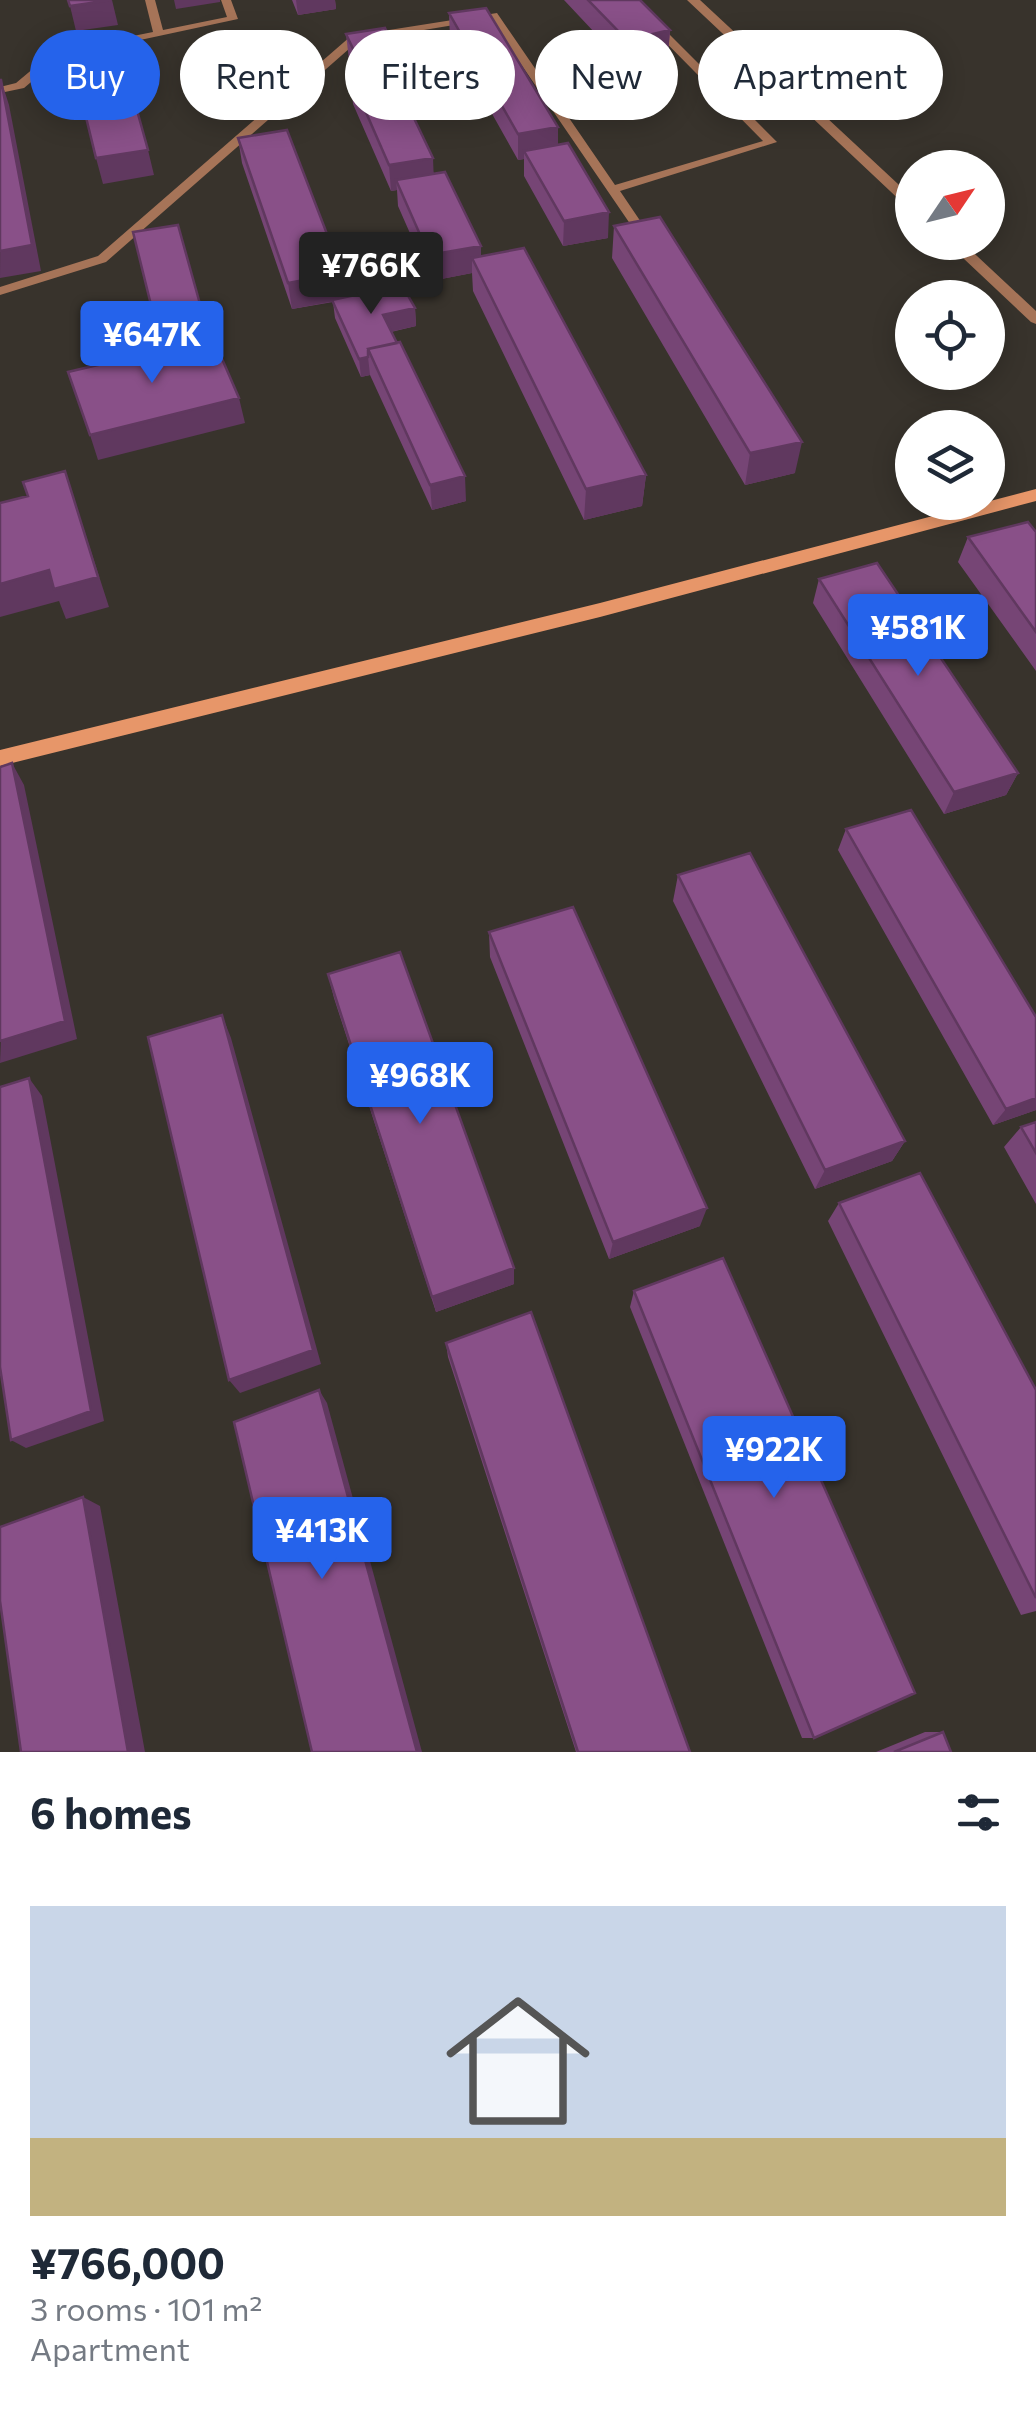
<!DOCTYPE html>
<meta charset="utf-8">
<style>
:root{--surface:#fff;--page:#f6f6f7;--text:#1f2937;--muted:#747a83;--line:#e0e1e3;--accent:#2563eb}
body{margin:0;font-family:Commissioner,sans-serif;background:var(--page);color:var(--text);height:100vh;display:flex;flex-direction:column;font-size:38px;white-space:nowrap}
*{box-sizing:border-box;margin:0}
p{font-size:32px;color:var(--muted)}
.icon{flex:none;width:55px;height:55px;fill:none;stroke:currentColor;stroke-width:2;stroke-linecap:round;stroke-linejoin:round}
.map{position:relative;height:1752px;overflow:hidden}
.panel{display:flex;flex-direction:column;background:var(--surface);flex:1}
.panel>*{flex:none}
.banner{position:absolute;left:30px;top:30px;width:978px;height:90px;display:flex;gap:20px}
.needle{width:65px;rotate:55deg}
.tools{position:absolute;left:895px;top:150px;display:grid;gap:20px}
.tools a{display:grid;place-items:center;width:110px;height:110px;border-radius:50%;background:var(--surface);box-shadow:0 5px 25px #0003;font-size:50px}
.price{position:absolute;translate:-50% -85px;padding:0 22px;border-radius:10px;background:var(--accent);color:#fff;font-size:32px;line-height:65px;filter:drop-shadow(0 2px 5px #0008)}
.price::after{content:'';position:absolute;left:50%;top:60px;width:30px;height:22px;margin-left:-15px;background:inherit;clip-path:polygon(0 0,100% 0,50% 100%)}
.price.active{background:#222;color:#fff}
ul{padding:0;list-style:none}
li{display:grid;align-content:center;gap:20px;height:530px;padding:0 30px}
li+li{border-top:2px solid var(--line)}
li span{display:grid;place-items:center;height:310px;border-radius:0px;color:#555}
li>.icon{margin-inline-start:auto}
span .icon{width:180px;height:180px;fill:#fffc;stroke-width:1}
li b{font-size:42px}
h2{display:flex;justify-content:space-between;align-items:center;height:120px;padding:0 30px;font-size:42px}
.chip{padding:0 35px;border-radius:45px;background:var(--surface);box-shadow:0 5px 25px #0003;font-size:35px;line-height:90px}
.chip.active{background:var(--accent);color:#fff}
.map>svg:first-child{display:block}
</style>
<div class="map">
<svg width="1036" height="1752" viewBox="0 0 1036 1752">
<rect width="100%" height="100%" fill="#38332c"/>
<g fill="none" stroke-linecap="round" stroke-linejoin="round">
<path fill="#a67458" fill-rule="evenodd" d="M145,0H155L163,30L227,17L221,0H231L238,19L61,57L24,88L0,93V87L16,83L53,52L153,32Z
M624,0H635L777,142L620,191L645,228L643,231H635L490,19L358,41L106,262L0,295V287L98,256L351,36L497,13L615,185L763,141Z"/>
<path fill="#a67458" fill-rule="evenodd" d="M687,0H700L912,197V208L907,207Z
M946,242H962L1036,311V324L1031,322Z"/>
<path fill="#e79669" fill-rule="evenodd" d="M1036,489V501L600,617L0,766V750L600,603Z"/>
</g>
<path fill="#764575" d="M292,0H335L336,9L298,15Z
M564,0H640L670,30L668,55L626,66Z
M449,13L558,145L608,238L563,246L524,176V159L518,160L450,39Z
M346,34L405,70L407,95L404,96L434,174L481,257L646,475L642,506L584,520L473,291L472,273L431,281L398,206L397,190L391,191L353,104L351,78L357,77L349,60Z
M238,138L342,273L345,298L415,308L416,326L391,332L466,501L432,510L370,375L361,377L335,318L333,302L292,309L242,163Z
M614,226L795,473L745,485L612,258Z
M1036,532V671L958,562L968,537Z
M819,579L1018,773L1006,795L944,814L813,603Z
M846,829L1036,1110L993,1125L838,850Z
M678,875L905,1141L892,1161L815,1189L673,901Z
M489,932L700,1226L609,1259L490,957Z
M328,974L514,1268V1284L436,1312L334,998Z
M1036,1122V1204L1004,1147L1021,1127Z
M839,1203L1036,1390V1611L1021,1615L828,1221Z
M634,1291L814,1738H802L630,1307Z
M446,1343L690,1752H576L448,1357Z
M925,1732H943L951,1752H876Z"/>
<path fill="#60385f" d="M112,0L118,25L76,31L70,6Z
M174,0H220V2L176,9Z
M296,0H335L336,9L298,15Z
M670,30L668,55L626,66L627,40Z
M405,70L407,95L394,97L392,72Z
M1,80L9,105L41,271L0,278Z
M558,127V153L524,151V159L518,160V134Z
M148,150L154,175L103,184L96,158Z
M433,158L434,183L396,180L397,190L391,191L389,165Z
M609,212L608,238L563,246L564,221Z
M481,246V271L472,258V273L431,281L429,255Z
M342,273L346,299L292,309L288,283Z
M200,304L206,330L160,338L153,313Z
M415,308L416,326L385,333L383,315Z
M368,357L370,375L361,377L359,359Z
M239,398L245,423L98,460L90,435Z
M802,442L795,473L745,485L750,453Z
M65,471L109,607L66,619L59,601L0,617V584Z
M646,475L642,506L584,520L586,489Z
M465,476L466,501L432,510L430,485Z
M12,763L24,785L77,1039L0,1063Z
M1018,773L1006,795L944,814L954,792Z
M222,1015L231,1038L321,1364L240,1393L229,1380Z
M29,1078L42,1096L104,1421L26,1448L11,1440Z
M1036,1098V1110L993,1125L1006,1109Z
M905,1141L892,1161L815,1189L825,1170Z
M707,1208L700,1226L609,1259L613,1242Z
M514,1268V1284L436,1312L432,1297Z
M319,1390L327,1403L422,1752H417Z
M83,1497L100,1506L145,1752H128Z"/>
<path fill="#895088" stroke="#60385f" stroke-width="2.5" d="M68,0H111L70,6Z
M588,0H640L670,30L627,40Z
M486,8L558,127L518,134L449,13Z
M385,28L405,70L392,72L433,158L389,165L351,78L366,76L346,34Z
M120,49L148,150L96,158L71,56Z
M0,80H1L32,245L0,251Z
M287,130L342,273L288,283L238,138Z
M568,143L609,212L564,221L524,151Z
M445,172L481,246L429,255L396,180Z
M660,217L802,442L750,453L614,226Z
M178,225L200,304L153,313L133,232Z
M524,248L646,475L586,489L472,258Z
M402,285L415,308L383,315L397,343L368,349V357L359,359L332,300Z
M213,338L239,398L90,435L68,372Z
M400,342L465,476L430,485L368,349Z
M65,471L98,577L54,589L49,570L0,584V503L28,496L23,482Z
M1028,522L1036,532V632L968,537Z
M877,563L1018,773L954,792L819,579Z
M12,763L65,1021L0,1041V767Z
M911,810L1036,1017V1098L1006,1109L846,829Z
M750,853L905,1141L825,1170L678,875Z
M573,907L707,1208L613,1242L489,932Z
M400,952L514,1268L432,1297L328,974Z
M222,1015L313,1350L229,1380L148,1037Z
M29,1078L91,1411L11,1440L0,1367V1087Z
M1036,1122V1153L1021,1127Z
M920,1173L1036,1390V1598L839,1203Z
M723,1258L915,1693L814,1738L634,1291Z
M531,1312L690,1752H578L446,1343Z
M319,1390L417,1752H312L234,1422Z
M83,1497L128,1752H21L0,1601V1527Z
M943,1732L951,1752H894Z"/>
</svg>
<div class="tools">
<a><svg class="needle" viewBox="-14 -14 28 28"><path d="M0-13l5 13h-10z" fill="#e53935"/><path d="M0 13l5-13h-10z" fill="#747a83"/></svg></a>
<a><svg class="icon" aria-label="locate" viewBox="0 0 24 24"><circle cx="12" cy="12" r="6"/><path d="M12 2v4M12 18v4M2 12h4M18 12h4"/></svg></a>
<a><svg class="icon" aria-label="layers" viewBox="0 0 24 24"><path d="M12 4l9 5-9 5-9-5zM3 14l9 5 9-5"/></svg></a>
</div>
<b class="price active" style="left:371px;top:317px">¥766K</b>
<b class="price" style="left:152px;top:386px">¥647K</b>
<b class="price" style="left:918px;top:679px">¥581K</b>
<b class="price" style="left:420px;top:1127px">¥968K</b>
<b class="price" style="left:774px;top:1501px">¥922K</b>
<b class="price" style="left:322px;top:1582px">¥413K</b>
<div class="banner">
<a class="chip active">Buy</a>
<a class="chip">Rent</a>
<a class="chip">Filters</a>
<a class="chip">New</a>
<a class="chip">Apartment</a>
</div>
</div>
<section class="panel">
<h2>6 homes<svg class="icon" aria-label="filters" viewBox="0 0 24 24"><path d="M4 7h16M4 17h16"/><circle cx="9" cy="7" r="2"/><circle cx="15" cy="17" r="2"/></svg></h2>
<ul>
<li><span style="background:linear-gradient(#c9d6e8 75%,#c2b280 0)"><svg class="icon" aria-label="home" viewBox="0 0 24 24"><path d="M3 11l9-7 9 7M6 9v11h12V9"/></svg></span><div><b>¥766,000</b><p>3 rooms · 101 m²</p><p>Apartment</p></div></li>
</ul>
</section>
